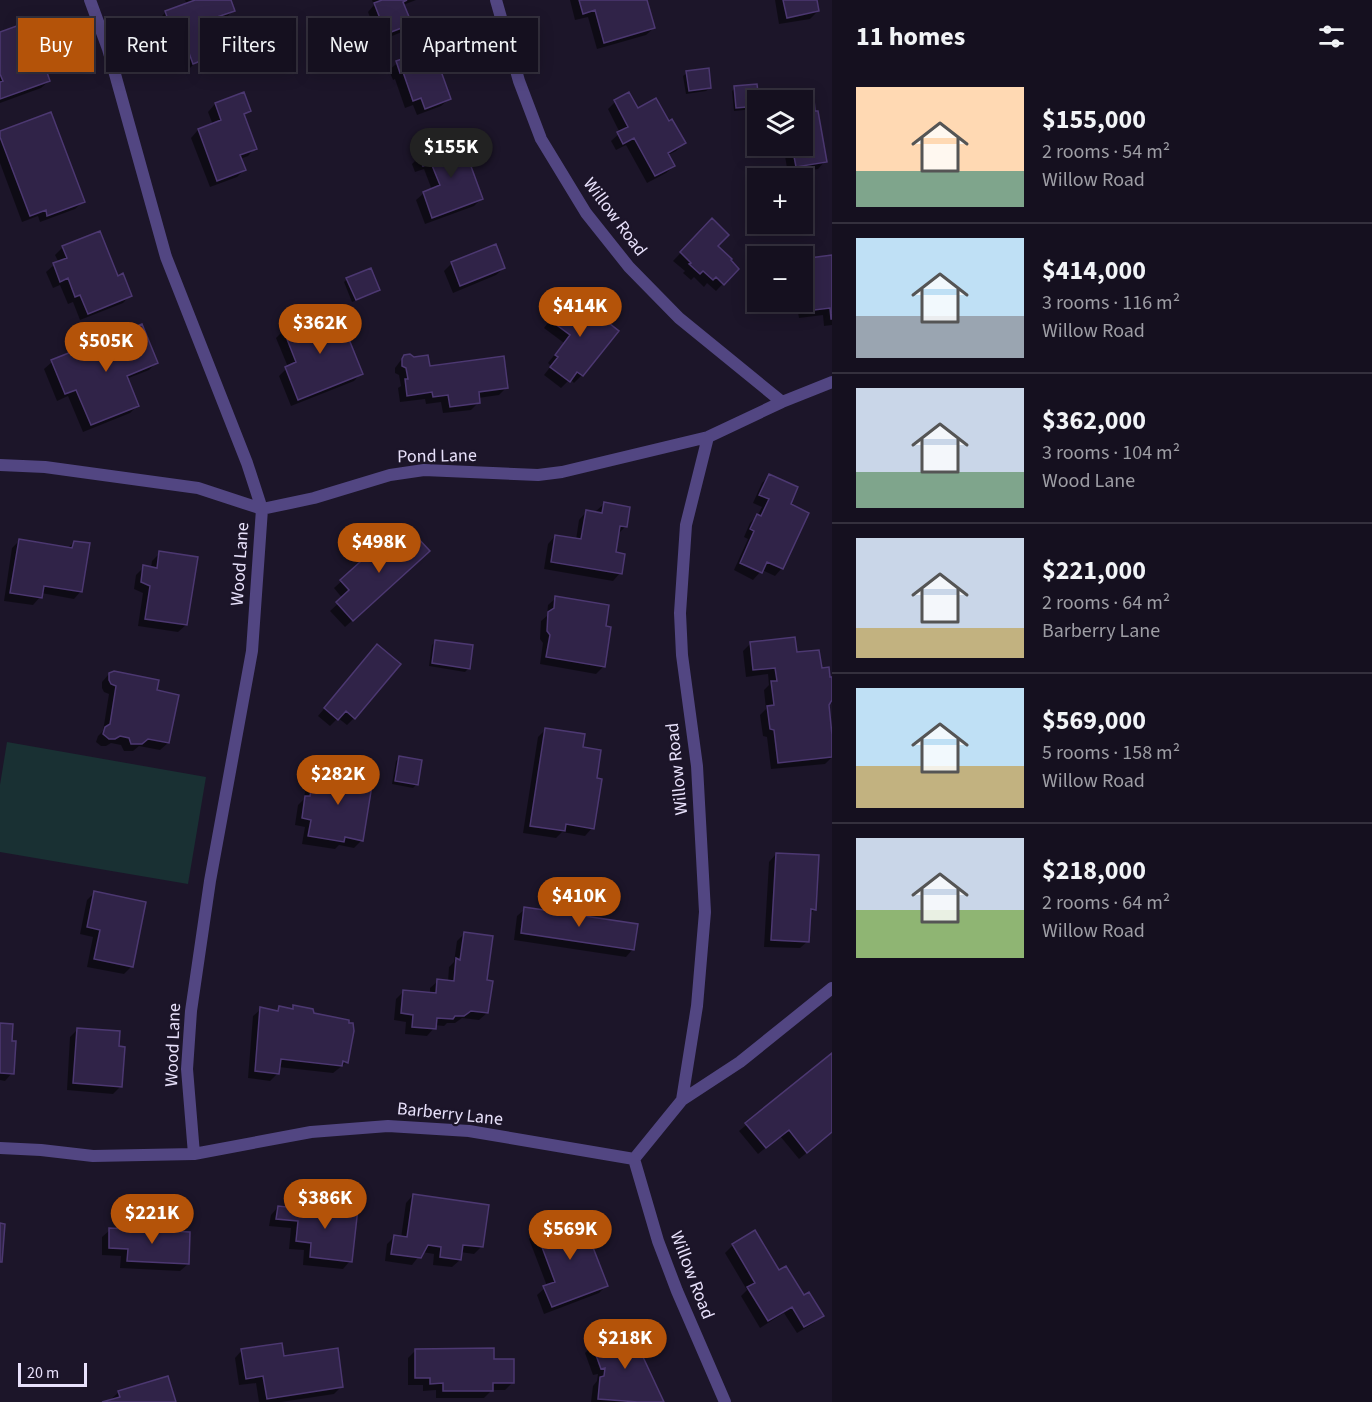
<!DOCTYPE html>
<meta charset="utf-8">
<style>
:root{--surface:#15101f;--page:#221e2c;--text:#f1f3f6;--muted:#9d9da4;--line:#34303d;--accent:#b45309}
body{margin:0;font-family:"Source Sans 3",sans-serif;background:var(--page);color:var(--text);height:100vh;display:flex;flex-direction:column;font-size:22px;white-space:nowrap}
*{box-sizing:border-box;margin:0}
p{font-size:20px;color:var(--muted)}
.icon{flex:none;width:33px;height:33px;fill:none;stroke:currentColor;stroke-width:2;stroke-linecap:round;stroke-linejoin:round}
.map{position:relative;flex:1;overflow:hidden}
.panel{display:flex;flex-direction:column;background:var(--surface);width:540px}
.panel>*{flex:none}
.banner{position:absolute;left:18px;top:18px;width:570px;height:54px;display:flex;gap:12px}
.controls{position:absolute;left:747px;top:90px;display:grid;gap:12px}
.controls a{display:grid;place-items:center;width:66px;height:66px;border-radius:0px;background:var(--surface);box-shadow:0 3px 15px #0003,0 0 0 2px var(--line);font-size:30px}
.scale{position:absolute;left:18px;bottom:15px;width:69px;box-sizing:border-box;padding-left:6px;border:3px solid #e8e1fb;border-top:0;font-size:16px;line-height:21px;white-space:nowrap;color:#e8e1fb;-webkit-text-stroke:4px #1c1529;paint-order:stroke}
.price{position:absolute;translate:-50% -51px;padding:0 14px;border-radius:21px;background:var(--accent);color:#fff;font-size:20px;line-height:39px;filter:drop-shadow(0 2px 3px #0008)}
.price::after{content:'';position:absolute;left:50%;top:36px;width:18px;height:14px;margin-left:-9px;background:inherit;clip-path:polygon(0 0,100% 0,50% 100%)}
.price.selected{background:#222;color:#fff}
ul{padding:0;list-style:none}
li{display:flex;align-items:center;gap:18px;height:150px;padding:0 24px}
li+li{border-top:2px solid var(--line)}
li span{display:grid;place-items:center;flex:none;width:168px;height:120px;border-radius:0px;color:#555}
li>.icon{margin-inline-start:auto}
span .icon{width:72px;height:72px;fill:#fffc;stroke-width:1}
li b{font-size:26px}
h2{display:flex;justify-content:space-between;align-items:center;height:72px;padding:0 24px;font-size:26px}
.pill{padding:0 21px;border-radius:0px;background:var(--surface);box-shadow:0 3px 15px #0003,0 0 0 2px var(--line);font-size:21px;line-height:54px}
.pill.selected{background:var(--accent);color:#fff}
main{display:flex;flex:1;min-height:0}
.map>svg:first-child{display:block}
</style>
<main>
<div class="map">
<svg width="832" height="1402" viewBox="0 0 832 1402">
<rect width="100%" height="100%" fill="#1c1529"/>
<path fill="#193033" d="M7,742L206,777L188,884L0,852V785Z"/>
<path fill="#0007" d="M185,0H229L233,10L226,18L208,24L214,42L197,61L189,69L185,71L176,46L172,47L168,35L165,37L158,20L166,12L187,5Z
M372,0H416L403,5L410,24L402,32L379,41L368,12L374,5Z
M570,0H646L654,28L646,35L597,49L588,17L575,20Z
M775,0H816L818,11L810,19L779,24Z
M0,33L30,44L49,81L41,88L0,103Z
M427,47L449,99L441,106L417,115L413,105L405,108L395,79L393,80L389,70L407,55Z
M687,73L710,88L706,91L686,94L683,76Z
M735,88L758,105L754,109L734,111L732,91Z
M615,102L668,123L684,143L676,151L668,155L674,166L666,173L647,183L626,145L616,150L611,141L620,133L608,109Z
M215,104L249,110L243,116L255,148L248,156L240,159L244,170L237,177L210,187L191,138L198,130L213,125L208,112Z
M0,133L83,202L75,209L40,222L38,216L22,222L0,163Z
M460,141L482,198L474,206L425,224L416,200L424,193L432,190L424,169L415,172L412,164L420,156Z
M770,146H802L825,161L818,169L788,174L784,150L771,153Z
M712,220L716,246L737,269L716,291L707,283L704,287L694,277L691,280L683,273L685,271L673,261Z
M63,247L117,278L130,295L123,303L80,320L73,302L68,304L60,285L53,288L46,272L54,265L59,263L55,255Z
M832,256V325L824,326L823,315L799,318L796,302H802V261Z
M452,263L504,268L496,275L453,293L444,271Z
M347,279L378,290L375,293L352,302L344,282Z
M563,303L582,375L574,383L570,379L561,388L544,375L551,366L548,363L564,343L544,328Z
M284,330L361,373L354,381L291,406L279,376L288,367L276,338Z
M404,356L429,368L507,387L499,395L478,398L479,402L471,410L443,413L441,402L426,404L425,399L400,402L398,388L401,386L399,375L395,373V368Z
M52,362L156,363L149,370L126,379L137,406L130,413L83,432L68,396L57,401L44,369Z
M769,476L789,505L782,568L775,576L762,570L753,580L734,570L748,539L744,537L750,523L758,515L762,507L753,503L762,483Z
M604,504L626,526L617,535L614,554L620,573L613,581L544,569L548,544L555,536L576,540L579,520L586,512L596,514V511Z
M390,537L402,550L420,559L345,627L330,611L343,599L334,588Z
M19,541L68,548L74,542L81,591L74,599L41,593L40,597L33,605L4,601L12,548Z
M160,553L186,625L178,632L138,626L143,593L134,589L136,575L144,567L151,568L152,561Z
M556,598L604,627V666L596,674L540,664L543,643L540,639L541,621L547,616L548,605Z
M436,641L469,668L465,672L429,666L432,645Z
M750,644L795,654L820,670L829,679L832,678V703L827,705L832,757L825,764L771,769L767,737L763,736L760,715L766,709L764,690L769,685L768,674L746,677L743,651Z
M370,654L354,718L347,725L338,718L330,726L318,716Z
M109,674L155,691L168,743L160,750L139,746L133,751H124L121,745L111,743L106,746H101L96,742L98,736L103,731L109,694L104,692L102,688V682Z
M546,729L581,749L595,779L592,828L585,836L562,832L556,838L523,833L538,737Z
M400,757L417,784L413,788L392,784L396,761Z
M315,771L362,840L354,848L339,845L335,849L302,844L305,827L295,825L298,805L304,799L307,779Z
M776,854L815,909L809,915L808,941L800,948L764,947L769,862Z
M94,893L132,966L124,974L87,967L93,937L80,934L87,900Z
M525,909L633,949L626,957L514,940L517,916Z
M465,933L487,1013L479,1020L462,1018L455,1023H447L444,1026L434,1025V1028L427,1036L405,1034L406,1022L394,1020L396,999L404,991L430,994V988L438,981L448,982L449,967L454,962L457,941Z
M294,1007L312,1014L347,1062L333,1073L278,1067L277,1074L270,1081L248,1078L253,1016L261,1009L276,1012L280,1008L291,1010Z
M0,1025L12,1073L5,1081L0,1080Z
M77,1030L121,1086L113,1094L67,1090L70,1037Z
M832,1054V1132L799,1159L780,1136L758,1154L739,1131Z
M413,1195L481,1247L474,1254L460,1252V1260L452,1267L433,1265L434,1254L422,1252L412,1265L385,1261L387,1244L394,1237L401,1238L406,1203Z
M323,1205L350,1261L343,1269L303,1265L304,1250L289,1249L291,1228L269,1226L271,1215L278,1207L317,1212Z
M110,1230L188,1264L180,1271L120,1268L121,1256L102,1255V1237Z
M536,1232L607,1285L599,1293L544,1314L537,1295L547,1286L529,1239Z
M755,1232L779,1272L822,1315L814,1323L797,1333L784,1313L760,1328L741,1296L747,1290L725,1253L733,1245Z
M628,1329L662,1402H591L593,1386L597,1381L598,1374L593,1375L585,1353L592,1346Z
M242,1350L342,1386L334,1394L281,1402H259L256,1383L239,1385L235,1358Z
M416,1350L492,1360L513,1382L505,1390H492L484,1398H436V1390L423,1391V1385H408V1358Z
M119,1392L174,1402H108Z"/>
<path fill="#302348" stroke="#4c3871" stroke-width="1.5" d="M195,0H231L235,11L208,20L216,42L209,44L207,53L198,62L193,64L184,39L180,40L176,29L172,31L165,11Z
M382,0H407L403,2L412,24L386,34L374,3Z
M579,0H647L655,28L604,43L595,10L583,14Z
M783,0H817L819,11L787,18Z
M25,23L31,43L36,41L50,81L0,99V82L3,81L0,74V32Z
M428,45L434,61L437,60L451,99L425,109L421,98L413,101L403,72L400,73L396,61L408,57L406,53Z
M709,68L711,88L689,91L686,71Z
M757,84L759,100H758V106L736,108L734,86Z
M244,92L251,111L244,114L257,149L240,155L246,170L217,181L198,129L221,120L215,103Z
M629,92L638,108L656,98L669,121L672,119L686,143L668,153L675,166L655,176L634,138L623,144L617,132L628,127L614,100Z
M814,99L815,111H818L827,162L796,167L792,146H802V101Z
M51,112L85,202L47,216L46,210L30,216L0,137V131Z
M461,139L483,199L432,218L423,192L440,185L431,163L423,166L419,155Z
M712,218L729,235L718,246L732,259L731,260L739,269L724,285L716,277L713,280L703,271L700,274L689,264L691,263L680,252Z
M100,231L118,276L123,273L132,296L88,314L80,295L75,297L68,278L60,282L53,263L67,258L62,246Z
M496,244L505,268L460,286L451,262Z
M832,255V319H831L830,308L806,311L802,290V259Z
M371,268L380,290L356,300L346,278Z
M570,293L619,331L583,376L577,372L570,382L550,367L558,357L555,355L570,335L550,320Z
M332,310L335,319L340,317L363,374L298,400L285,367L296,362L283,329Z
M142,324L158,363L127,376L139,406L91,425L76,390L65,394L51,360Z
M410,354L414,357L428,355L430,366L504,356L508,388L479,392L480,403L450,407L448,395L433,397L432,392L407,396L405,379H408L406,368L402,366V359L404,355Z
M769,474L798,487L791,504L809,513L783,569L767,562L762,573L740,563L754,531L750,529L757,514L761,516L769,499L759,495Z
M604,502L630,507L627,527L620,526L616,552L625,554L622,574L551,562L555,535L581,539L586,510L602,513Z
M390,535L402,547L415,535L430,551L353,621L336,602L349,590L340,580Z
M19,539L72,548L74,541L90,543L82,592L44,586L42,598L10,593Z
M159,551L198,557L187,625L145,619L150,586L141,582L143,565L157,568Z
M555,596L609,605L606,626L611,627L605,667L546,657L550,635L547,631L548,612L554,608Z
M795,637L797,652L819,650L822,668L829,667L830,677H832V700L829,705L832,735V757L778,763L774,730L770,729L767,706L774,705L771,681H777L775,668L753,670L750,642Z
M435,640L473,645L470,669L432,663Z
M377,644L401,664L355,719L346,711L338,720L324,708Z
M114,671L159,680L157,690L179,695L169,743L148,739L142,744H131L129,738L120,736L115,739H109L103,734L105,727L110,724L116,686L111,684L109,680V673Z
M545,728L585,734L583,747L601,750L597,778L602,779L594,829L566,824L565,831L530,826Z
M399,756L422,760L418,785L395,781Z
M314,770L373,779L363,841L345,837L344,842L308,836L311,820L302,818L305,796H310Z
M776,853L819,855L816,910L811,909L809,942L771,940Z
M94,891L146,902L133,967L94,959L100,930L87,927Z
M524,907L638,924L634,950L521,933Z
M464,932L493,936L487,980L493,981L488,1013L471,1011L464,1016H455L453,1019L437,1018L436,1029L412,1027L413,1015L401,1013L403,990L436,993L437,979L454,981L456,958L460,960Z
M293,1005L313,1009L314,1013L349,1020V1023H353L354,1031L348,1063L343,1061L342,1066L281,1059L279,1074L255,1071L260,1007L278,1011L279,1006L293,1009Z
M0,1023L13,1024L12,1041H16L14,1074L0,1073Z
M77,1028L120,1031L119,1046L125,1047L122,1087L73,1083Z
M832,1053V1132L807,1153L789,1130L766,1148L745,1123Z
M413,1194L489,1205L483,1247L463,1245L461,1260L440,1257L441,1247L428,1245L421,1258L391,1254L394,1235L407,1237Z
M323,1204L358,1208L352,1262L310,1257L311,1243L296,1241L298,1221L276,1219L278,1206L322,1211Z
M580,1214L608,1286L552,1307L543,1286L555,1282L536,1231Z
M0,1223L5,1224L2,1262H0Z
M109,1228L190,1232L189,1264L127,1261L128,1249L109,1248Z
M755,1230L779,1270L786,1266L804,1295L809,1292L824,1316L804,1327L792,1307L768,1321L747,1287L755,1283L732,1244Z
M629,1327L664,1402H638L598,1399L600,1377L604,1376L605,1368L601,1369L592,1344Z
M282,1343L284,1356L338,1348L343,1387L267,1399L263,1376L246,1379L241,1349Z
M494,1348V1359H514V1383H493V1391H443V1383L430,1384V1378H415V1349Z
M168,1376L176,1402H102L120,1397L118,1391Z"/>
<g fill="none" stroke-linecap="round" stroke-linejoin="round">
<path stroke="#524682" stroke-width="12" d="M90,0L108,49L166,257L247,463L262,509L252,651L210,881L191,1011L187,1069L194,1154
M496,0L519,81L541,139L586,213L629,267L679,318L782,402
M0,465L45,467L198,488L262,509L314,498L390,475L424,470L538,475L562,472L708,437L782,402L832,382
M682,1100L697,1006L705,912L697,766L682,655L680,613L686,525L708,437
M0,1148L41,1150L93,1156L194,1154L311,1132L388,1126L469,1131L634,1159
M634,1159L682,1100L740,1062L832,988
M634,1159L658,1241L677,1291L725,1402"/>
</g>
<g text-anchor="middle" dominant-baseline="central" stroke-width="4.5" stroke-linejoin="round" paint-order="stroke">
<g font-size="18" fill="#e8e1fb" stroke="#1c1529">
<text transform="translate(615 217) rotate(53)">Willow Road</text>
<text transform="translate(437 456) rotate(-1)">Pond Lane</text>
<text transform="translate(240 564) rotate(-86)">Wood Lane</text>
<text transform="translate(677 769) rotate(-96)">Willow Road</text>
<text transform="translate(173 1045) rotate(-88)">Wood Lane</text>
<text transform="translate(450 1114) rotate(6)">Barberry Lane</text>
<text transform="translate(692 1275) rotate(69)">Willow Road</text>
</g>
</g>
</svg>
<div class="controls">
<a><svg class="icon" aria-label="layers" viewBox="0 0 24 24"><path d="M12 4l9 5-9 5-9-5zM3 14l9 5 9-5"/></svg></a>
<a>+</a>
<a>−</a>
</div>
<div class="scale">20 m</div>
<b class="price selected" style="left:451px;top:179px">$155K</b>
<b class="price" style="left:580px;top:338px">$414K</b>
<b class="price" style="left:320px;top:355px">$362K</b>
<b class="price" style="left:106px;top:373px">$505K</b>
<b class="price" style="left:379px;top:574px">$498K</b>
<b class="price" style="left:338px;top:806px">$282K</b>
<b class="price" style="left:579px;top:928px">$410K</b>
<b class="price" style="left:325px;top:1230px">$386K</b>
<b class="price" style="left:152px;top:1245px">$221K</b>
<b class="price" style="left:570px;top:1261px">$569K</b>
<b class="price" style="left:625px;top:1370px">$218K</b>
<div class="banner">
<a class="pill selected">Buy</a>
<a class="pill">Rent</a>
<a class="pill">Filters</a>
<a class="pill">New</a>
<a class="pill">Apartment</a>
</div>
</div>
<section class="panel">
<h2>11 homes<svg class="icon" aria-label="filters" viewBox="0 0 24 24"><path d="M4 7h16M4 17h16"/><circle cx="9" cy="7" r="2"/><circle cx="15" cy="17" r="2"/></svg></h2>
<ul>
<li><span style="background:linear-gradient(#ffd9b3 70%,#7fa58c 0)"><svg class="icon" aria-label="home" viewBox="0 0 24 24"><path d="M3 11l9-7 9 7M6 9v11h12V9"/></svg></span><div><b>$155,000</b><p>2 rooms · 54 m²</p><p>Willow Road</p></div></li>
<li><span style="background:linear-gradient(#bfe0f5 65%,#9aa5b1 0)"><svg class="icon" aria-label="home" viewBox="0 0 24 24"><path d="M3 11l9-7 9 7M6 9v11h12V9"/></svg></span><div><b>$414,000</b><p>3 rooms · 116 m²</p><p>Willow Road</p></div></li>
<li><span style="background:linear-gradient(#c9d6e8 70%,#7fa58c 0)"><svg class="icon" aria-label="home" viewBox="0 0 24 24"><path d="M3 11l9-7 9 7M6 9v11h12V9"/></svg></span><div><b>$362,000</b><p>3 rooms · 104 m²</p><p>Wood Lane</p></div></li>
<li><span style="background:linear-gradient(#c9d6e8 75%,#c2b280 0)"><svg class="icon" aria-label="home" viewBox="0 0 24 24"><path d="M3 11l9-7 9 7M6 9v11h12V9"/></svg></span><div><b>$221,000</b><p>2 rooms · 64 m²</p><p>Barberry Lane</p></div></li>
<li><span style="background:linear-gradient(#bfe0f5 65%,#c2b280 0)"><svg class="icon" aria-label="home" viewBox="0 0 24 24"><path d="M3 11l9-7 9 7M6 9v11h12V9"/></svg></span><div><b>$569,000</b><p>5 rooms · 158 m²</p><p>Willow Road</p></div></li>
<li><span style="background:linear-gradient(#c9d6e8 60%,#8fb573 0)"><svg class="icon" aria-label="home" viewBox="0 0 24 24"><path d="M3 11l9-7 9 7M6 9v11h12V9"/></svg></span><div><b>$218,000</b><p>2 rooms · 64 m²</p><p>Willow Road</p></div></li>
</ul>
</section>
</main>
